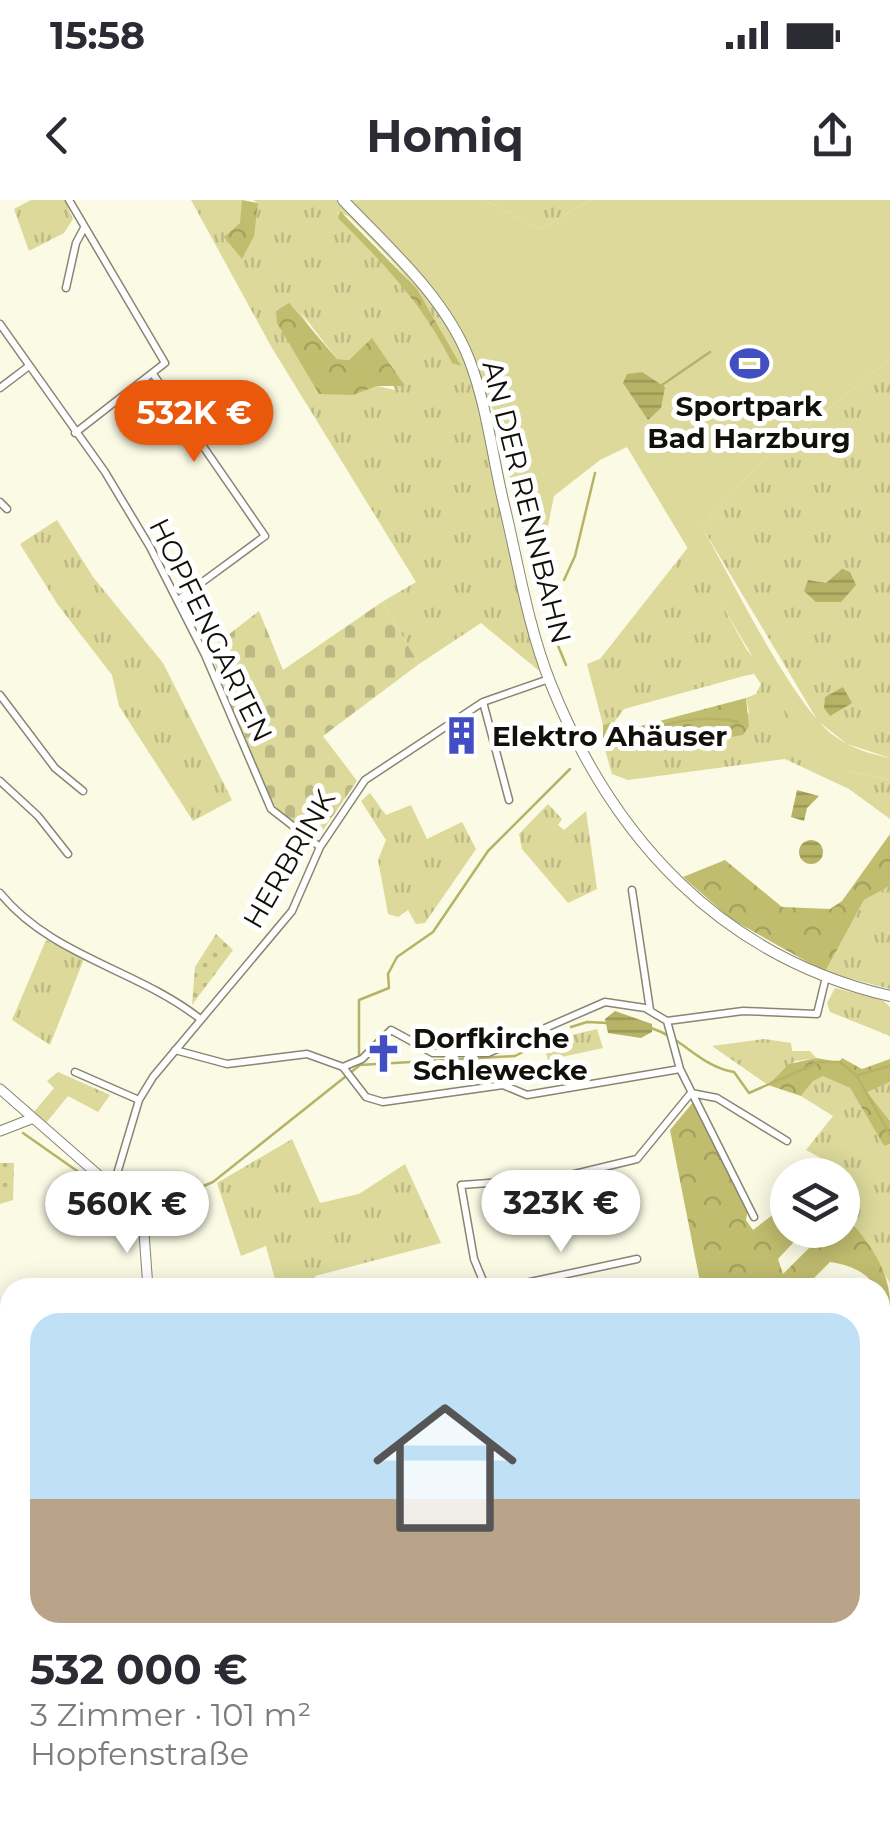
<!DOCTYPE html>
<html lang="de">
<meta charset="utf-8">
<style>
:root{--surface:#fff;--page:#f2f2f3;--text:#2b2b33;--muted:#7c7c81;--accent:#ea580c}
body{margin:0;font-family:Montserrat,sans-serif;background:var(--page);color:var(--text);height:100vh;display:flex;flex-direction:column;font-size:38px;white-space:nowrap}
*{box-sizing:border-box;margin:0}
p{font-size:32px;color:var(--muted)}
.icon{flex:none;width:55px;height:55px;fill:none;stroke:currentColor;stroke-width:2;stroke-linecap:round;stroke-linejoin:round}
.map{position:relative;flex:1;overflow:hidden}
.side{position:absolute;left:0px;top:1078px;width:890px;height:552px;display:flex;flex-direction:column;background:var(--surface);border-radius:30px 30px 0 0;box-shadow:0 5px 25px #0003}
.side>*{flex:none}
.tools{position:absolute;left:770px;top:958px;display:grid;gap:20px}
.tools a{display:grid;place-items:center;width:90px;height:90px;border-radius:50%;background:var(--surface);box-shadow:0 5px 25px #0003;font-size:50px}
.price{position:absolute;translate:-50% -85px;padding:0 22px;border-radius:35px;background:#fff;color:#222;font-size:32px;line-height:65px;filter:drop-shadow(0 2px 5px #0008)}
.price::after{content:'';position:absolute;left:50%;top:60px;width:30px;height:22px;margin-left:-15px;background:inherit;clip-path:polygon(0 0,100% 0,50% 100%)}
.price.current{background:var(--accent);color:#fff}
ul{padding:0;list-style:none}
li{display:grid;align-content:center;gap:20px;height:530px;padding:0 30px}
li span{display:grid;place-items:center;height:310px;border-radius:30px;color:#555}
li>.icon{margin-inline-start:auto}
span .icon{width:180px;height:180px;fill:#fffc;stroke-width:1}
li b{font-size:42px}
.status{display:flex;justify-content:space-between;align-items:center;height:70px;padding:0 50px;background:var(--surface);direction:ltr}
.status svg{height:28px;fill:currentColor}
header{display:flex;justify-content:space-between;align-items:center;height:130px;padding:0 30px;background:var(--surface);font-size:45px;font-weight:700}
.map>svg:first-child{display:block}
</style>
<div class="status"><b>15:58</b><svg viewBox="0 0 49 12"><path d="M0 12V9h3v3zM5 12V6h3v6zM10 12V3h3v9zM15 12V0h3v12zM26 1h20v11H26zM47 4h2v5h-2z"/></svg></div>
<header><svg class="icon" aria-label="back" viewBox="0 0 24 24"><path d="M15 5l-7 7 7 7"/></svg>Homiq<svg class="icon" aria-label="share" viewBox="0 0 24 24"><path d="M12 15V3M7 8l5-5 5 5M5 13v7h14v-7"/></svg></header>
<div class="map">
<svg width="890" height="1628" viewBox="0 0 890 1628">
<defs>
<pattern id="grass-tufts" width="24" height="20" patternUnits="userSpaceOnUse" patternTransform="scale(2.5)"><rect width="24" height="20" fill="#dcd99b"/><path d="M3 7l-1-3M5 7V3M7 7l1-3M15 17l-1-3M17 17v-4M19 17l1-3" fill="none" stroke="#bcb984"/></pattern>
<pattern id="forest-crowns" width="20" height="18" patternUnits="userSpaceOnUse" patternTransform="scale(2.5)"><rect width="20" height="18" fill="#c1bd6f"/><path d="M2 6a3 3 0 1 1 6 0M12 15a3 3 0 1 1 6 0" fill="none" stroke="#a5a15f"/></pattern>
<pattern id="cemetery-stones" width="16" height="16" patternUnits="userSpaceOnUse" patternTransform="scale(2.5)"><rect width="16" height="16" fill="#dcd99b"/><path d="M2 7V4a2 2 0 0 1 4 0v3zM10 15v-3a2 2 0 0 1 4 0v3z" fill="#bcb984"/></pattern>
<pattern id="garden-dots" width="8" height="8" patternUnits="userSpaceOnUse" patternTransform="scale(2.5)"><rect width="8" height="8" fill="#dcd99b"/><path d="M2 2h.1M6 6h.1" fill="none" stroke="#bcb984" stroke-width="1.8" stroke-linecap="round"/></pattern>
<pattern id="water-rules" width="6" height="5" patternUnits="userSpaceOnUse" patternTransform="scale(2.5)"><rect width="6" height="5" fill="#b7b366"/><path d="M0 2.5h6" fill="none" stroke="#9c9957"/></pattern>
</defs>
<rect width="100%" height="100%" fill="#fafae5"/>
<path fill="#eeedd1" d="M10,1166V1293L0,1243V1186Z"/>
<path fill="url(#grass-tufts)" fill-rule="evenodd" d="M31,0H65L73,19L64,33L29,51L14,9Z
M191,0H242V58L258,3L253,0H360L349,5L426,89L468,157L549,479L481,423L419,464L382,402L416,382L272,148ZM337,12L348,16C393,61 435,101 452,163L434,127L401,81ZM299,110L337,159L349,160L372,139L395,190L377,186L352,195Z
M484,0H591L540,29Z
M890,159V558L847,544L818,521L702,327L756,267Z
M57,320L93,377L163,463L232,600L193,621L119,506L112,475L58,405L20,344Z
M689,346L747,450L851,572L890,580V619L849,589L785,559L628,580L612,574L603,543L623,547L714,526L731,537L749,512L746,498L756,494L761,484L754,474L744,476L624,509L615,521L603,525L587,464L600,459Z
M370,593L386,615L411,605L427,639L462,622L476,649L425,723L416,724L408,710L398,717L388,714L378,660L386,640L361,601Z
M548,604L562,619L558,625L564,630L586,611L597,689L568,703L522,649L519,634Z
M890,686V789L825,772L864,700Z
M46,740L84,759L50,845L12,820Z
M835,788L883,800L890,807V836L830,812L827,803Z
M597,829L603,848L548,860L543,842Z
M764,839L791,843L792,851H810L816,858L795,861L768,885L712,846Z
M58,872L110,895L98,912L68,896L46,923L33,913L54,888L47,881Z
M824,875L850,888L884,946L890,944V1083L843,1006V978L850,974L806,950L833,916L801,896L813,881Z
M890,882V921L866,891Z
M292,939L320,1003L359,994L405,964L441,1043L315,1076L318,1087H277L266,1046L241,1056L217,983Z
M880,1104L890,1120V1628H661L654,1620H880Z"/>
<path fill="url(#forest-crowns)" d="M242,0L258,3L254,36L242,59L224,37L240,23Z
M340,11L417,89L461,166L452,163C424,105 383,63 338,18Z
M289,103L337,159L349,160L372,138L405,186H377L353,195L319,194L277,123L276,111Z
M746,498L749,526L743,535L731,537L713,526L623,547L603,543V525L615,521V527L622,531Z
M890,634V686L864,700L825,772L731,719L683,677L725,660L782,707L830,709L842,701Z
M816,858L839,862L842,858L862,869L890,859V882L867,892L890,921V944L884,946L850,888L823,876L813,881L801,896L768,885L789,864Z
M694,901L748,1010L746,1020L753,1030L787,1004L788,1030H805L778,1059L783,1074L827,1030H842L843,1012C867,1041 890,1067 890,1106C872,1079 863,1067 830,1062L805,1087H721L714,1079L716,1087H701L670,930Z
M880,1375L890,1390V1465L880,1459Z
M885,1478L890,1480V1531L881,1523L880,1483Z"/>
<path fill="url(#cemetery-stones)" d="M382,402L419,464L323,536L357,581L317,639L283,616L269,598L209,450L259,411L283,470Z"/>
<path fill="url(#garden-dots)" d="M216,734L233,750L192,805L195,767Z
M0,963H14L13,1000L0,1004Z"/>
<path fill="#dcd99b" d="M360,0H484L540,29L591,0H890V159L756,267L702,327C731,378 792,503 833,535C850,548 870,554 890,558V580L851,572L796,529L627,247L600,260L554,296L548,326L527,345L493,209L479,193L448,120L349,6Z"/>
<path fill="url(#water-rules)" d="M642,172L665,187L661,208L648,220L623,183L627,174Z
M842,369L850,372L856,385L841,402H816L804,391L808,380L826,383Z
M843,487L852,503L830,516L824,508L825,497Z
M797,590L819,596L807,608L804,621L791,617Z
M799 652a12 12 0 1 1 24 0a12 12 0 1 1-24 0Z
M615,811L652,824V832L641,838L608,833L605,819Z"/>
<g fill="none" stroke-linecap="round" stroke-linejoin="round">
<path stroke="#b7b366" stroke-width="2.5" d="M662,185L710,152
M564,380L575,356L595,273
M558,397L552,431L566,465
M610,534L637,538C661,520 708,515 738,522
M571,827L587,822L608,823
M651,828C683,838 701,867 734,872L749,893L819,862H840L856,875
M359,858V800L389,788L388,774L397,757L433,732L488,651L570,569
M858,875L890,866
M857,876L890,935
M23,933L117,999L128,1013
M142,1012L213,982L360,865L515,856L563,832
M244,1620L245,1628
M328,1620L334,1628"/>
<defs>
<path id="minor" d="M69,0L165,163L75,233
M66,88L76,43L84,28
M0,124L105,272L150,347L205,455L271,609L320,647
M153,174L265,336L178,400
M0,188L29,166
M0,302L7,309
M0,495L55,568L83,591
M483,502L509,600
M0,581L38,616L68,654
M632,690L650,810
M0,693C51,756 136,769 199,818
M667,821L680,869L754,1017
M667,821L743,811L817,814L826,777
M175,850L227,864L307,854L343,867L362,859L391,830L433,853H488L605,802L645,808L667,821
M343,867L366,897L383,902L503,885L527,895L680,869
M75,872L139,900
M113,987L139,900L153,877L292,711L320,647L365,580L483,502L549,479
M486,1088L474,1059L461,985L558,978L637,959L691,893L717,898L787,941
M502,1088L637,1059
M0,1367L10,1372
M0,1456L10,1452
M249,1620V1628"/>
<path id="tertiary" d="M0,889L127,1000L144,1033L148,1088
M0,931L31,919
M318,1620L324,1628"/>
<path id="secondary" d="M343,0C388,47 445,97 469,159C488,208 493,263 506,313C519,369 529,429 550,482C612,638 721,757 890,796"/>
</defs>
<use href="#minor" stroke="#878674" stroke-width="9"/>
<use href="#tertiary" stroke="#878674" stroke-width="11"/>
<use href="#secondary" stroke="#878674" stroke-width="12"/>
<use href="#minor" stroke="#fff" stroke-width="6"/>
<use href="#tertiary" stroke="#fff" stroke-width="9"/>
<use href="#secondary" stroke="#fff" stroke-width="10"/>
</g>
<defs>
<symbol id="stadium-bare" viewBox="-9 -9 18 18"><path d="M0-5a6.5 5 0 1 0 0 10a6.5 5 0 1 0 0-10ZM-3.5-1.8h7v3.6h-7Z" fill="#424fc3" stroke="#fff" stroke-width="2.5" paint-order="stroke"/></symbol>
<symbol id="building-bare" viewBox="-9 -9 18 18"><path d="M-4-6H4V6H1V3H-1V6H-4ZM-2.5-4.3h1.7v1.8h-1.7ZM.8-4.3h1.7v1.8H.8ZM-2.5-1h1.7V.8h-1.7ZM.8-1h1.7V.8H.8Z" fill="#424fc3" stroke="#fff" stroke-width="2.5" paint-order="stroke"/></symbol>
<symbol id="church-bare" viewBox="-9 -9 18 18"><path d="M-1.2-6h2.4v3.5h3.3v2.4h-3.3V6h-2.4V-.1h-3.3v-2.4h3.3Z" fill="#424fc3" stroke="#fff" stroke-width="2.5" paint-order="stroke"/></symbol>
</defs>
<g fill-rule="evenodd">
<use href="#stadium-bare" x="722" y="136" width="55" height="55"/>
<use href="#building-bare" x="434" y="508" width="55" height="55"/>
<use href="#church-bare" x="356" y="826" width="55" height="55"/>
</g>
<g text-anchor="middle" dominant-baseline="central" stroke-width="10" stroke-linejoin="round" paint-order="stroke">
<g font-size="28" font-weight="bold" fill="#11100a" stroke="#fff" text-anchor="start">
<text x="749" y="206" text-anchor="middle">Sportpark<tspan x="749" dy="32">Bad Harzburg</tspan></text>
<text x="492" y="536">Elektro Ahäuser</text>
<text x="413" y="838">Dorfkirche<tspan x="413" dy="32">Schlewecke</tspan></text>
</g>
<g font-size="28" fill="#11100a" stroke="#fff">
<text transform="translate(527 302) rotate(76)">AN DER RENNBAHN</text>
<text transform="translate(211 430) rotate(64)">HOPFENGARTEN</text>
<text transform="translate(289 659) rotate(-60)">HERBRINK</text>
</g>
</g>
</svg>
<div class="tools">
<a><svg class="icon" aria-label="layers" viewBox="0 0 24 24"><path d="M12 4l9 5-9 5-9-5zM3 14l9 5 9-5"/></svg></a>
</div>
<b class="price current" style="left:194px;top:265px">532K €</b>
<b class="price" style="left:561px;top:1055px">323K €</b>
<b class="price" style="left:127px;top:1056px">560K €</b>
<section class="side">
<ul>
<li><span style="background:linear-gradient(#bfe0f5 60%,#b9a48a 0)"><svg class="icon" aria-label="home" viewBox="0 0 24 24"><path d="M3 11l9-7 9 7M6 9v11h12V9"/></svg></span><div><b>532 000 €</b><p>3 Zimmer · 101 m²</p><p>Hopfenstraße</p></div></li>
</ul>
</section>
</div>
